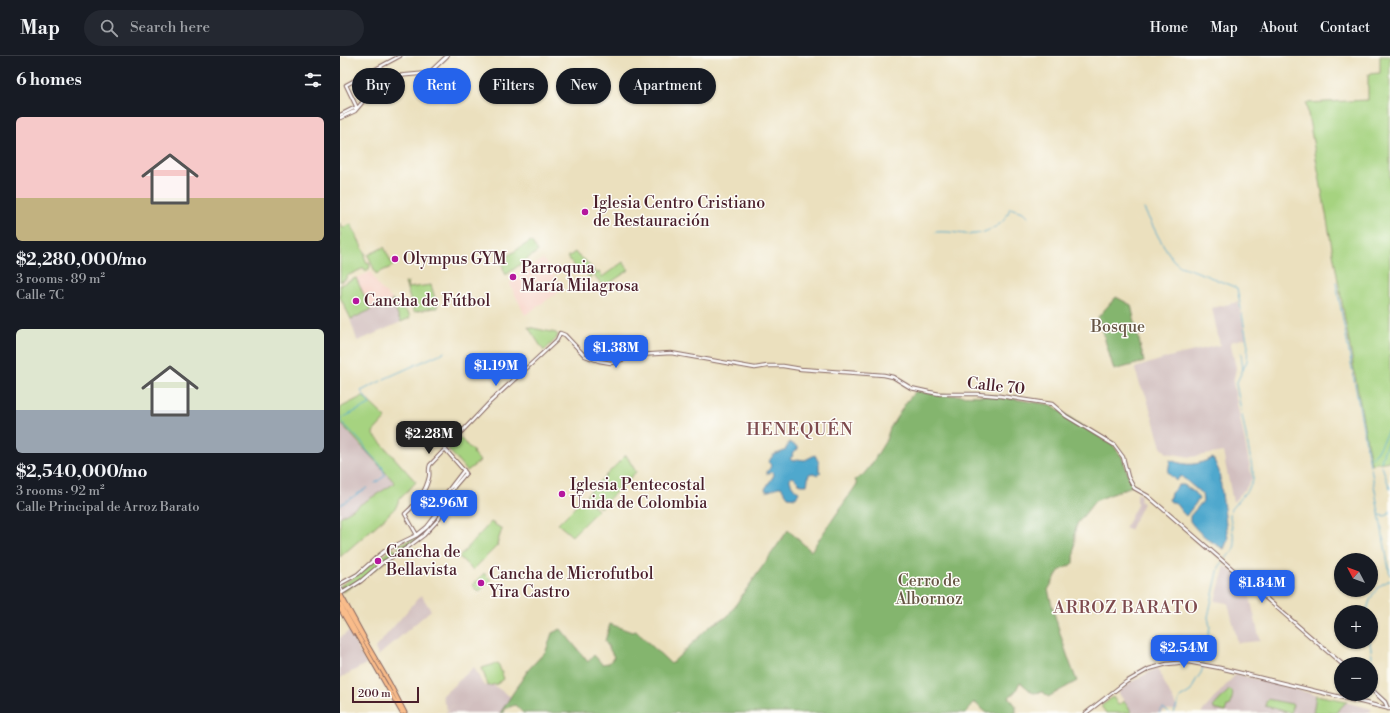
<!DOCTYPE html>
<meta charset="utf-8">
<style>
:root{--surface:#171b24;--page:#242831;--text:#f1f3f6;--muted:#9ea1a6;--line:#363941;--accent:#2563eb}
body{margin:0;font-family:"Libre Bodoni",serif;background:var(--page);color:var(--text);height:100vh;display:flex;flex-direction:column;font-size:15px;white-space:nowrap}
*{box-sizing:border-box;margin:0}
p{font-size:13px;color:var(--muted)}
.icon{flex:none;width:22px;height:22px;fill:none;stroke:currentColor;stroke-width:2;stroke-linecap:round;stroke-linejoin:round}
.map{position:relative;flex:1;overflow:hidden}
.details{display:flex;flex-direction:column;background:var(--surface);width:340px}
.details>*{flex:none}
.top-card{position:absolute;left:12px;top:12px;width:380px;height:36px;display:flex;gap:8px}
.needle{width:26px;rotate:311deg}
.tools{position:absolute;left:994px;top:497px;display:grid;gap:8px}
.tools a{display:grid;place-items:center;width:44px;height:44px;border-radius:50%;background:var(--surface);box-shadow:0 1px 3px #0004;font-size:20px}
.scale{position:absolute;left:12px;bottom:10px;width:67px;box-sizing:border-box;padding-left:4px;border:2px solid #4a1f2b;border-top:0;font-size:11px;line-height:14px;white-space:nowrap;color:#4a1f2b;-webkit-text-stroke:3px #fdfcf7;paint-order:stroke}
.price{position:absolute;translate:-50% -34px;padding:0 9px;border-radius:8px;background:var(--accent);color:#fff;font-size:13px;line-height:26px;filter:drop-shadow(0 1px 2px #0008)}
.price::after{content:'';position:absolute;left:50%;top:24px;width:12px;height:9px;margin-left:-6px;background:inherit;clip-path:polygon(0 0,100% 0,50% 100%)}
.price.current{background:#222;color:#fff}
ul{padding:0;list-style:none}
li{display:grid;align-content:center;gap:8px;height:212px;padding:0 16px}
li span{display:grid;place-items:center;height:124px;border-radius:6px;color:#555}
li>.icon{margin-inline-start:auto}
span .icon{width:72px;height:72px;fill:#fffc;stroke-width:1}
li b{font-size:17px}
h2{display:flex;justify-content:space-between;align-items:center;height:48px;padding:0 16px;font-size:17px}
.pill{padding:0 14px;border-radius:18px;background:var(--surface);box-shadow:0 1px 3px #0004;font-size:14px;line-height:36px}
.pill.current{background:var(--accent);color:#fff}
header{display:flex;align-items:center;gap:24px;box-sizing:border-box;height:56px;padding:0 20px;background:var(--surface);border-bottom:1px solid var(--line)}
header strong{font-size:19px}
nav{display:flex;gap:22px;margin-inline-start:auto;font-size:14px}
.search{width:280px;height:36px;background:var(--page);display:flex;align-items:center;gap:10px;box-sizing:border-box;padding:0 14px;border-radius:22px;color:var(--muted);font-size:15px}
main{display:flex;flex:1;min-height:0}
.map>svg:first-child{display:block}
</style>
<header>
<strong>Map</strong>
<div class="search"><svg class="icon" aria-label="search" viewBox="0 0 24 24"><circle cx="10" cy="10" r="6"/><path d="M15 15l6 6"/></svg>Search here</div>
<nav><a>Home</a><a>Map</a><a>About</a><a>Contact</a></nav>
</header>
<main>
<section class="details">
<h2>6 homes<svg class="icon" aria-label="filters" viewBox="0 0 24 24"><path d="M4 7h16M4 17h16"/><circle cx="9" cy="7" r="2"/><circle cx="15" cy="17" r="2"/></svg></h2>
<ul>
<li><span style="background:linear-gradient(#f6c9c9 65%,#c2b280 0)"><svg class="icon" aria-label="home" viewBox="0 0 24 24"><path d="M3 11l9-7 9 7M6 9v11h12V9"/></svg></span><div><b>$2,280,000/mo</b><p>3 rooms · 89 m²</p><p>Calle 7C</p></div></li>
<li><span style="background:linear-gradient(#dfe7d0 65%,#9aa5b1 0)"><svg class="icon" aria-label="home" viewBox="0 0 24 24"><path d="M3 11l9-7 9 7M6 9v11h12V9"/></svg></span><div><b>$2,540,000/mo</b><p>3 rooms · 92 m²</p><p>Calle Principal de Arroz Barato</p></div></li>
</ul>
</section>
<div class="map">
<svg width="1050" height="657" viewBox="0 0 1050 657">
<rect width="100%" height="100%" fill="#fdfcf7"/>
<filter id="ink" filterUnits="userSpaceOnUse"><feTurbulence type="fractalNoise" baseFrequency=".025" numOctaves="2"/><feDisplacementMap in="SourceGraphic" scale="8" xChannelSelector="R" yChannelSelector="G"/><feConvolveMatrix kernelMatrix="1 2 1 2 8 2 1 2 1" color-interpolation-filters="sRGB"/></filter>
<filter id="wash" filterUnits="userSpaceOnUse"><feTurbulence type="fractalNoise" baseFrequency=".012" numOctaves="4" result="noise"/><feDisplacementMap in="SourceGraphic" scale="16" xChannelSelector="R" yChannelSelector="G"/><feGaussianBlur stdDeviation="0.9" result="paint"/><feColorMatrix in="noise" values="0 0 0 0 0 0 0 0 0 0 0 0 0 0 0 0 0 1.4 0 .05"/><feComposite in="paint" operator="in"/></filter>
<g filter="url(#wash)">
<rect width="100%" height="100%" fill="#ebe0be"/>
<path fill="#f7d1c6" d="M255,25L259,29L243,34V36L234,41L233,37L230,38L232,43H230L225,34Z
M203,203L223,233L185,259L170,228V226Z
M31,216L39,231L53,244L31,254L16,222Z"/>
<path fill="#d2bfbf" d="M51,245L61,266L18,285L17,284L10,263Z
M898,246L906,282L890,286L896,312L893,327L912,422L906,432L893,446L883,396L851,401L827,397L821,391L806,339L800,329L795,312L829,301L880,289L872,252Z
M0,366L55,427L0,461Z
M797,437L801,439L800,445L803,447L790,474L785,472L797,449Z
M885,510L907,528L920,585L898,587L888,547L875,545Z
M81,539L91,554L38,600L35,592Z
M9,575L26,608L0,622V582Z
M134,611L142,627L146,630L153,629L171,641L160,657H105L115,648L107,654L102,640Z
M817,612L838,654H826L820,657H792L778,636L791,626Z
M896,618L1032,653L1029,657H861Z"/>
<path fill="#a6d380" stroke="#787956" d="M1040,0H1050V405L1031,408L966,47L1028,44V18L1040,17Z
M0,167L2,172L11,168L26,199L24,200L27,207L29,206L30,210L29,213L25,215L24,212L7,220L6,223L0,226Z
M191,185L198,195L166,219L163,213V210L159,205Z
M44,191L53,210L36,218L28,199Z
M235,196L238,200L245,204L256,217L249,222L244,214L238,216L228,201Z
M283,206L289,214L264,231L254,219L259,216L262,221Z
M16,222L31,254L11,263L0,241V229Z
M69,226L67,228L68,232L91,229L98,252H93L74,256L65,227Z
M53,244L69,258L70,262L61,266L51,245Z
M188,271L216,277L218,279L216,283L204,295Z
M23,340L46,362L33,376L34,379L76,426L59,444L56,451L46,461L0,501V461L55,427L0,366V352Z
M119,381L134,396L133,397L140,405L127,415L108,393Z
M286,399L296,416L260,452L246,439Z
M123,416L124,417L110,437L98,463L79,482L60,495L57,490L77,480L96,462L109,436Z
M245,441L258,454L232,480L218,468Z
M151,466L162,473L157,488L158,489L133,514L119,501Z
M54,492L57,497L14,529L3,536L0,530C19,519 35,504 54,492Z
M144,517L151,524L139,536L132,530Z
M158,607L164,623L157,628L148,630L142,612Z
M889,634L892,635C894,640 891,645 889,650H887L885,656L874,653L873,651Z
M976,639L1007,645L996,657H973Z
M773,641L778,649L784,645L792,657H766L761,650Z
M927,643L952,648L953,649L950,657L925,650Z"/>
<path fill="#84b56e" stroke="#676a4c" d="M776,241L791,249L804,306L774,314L758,261Z
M576,335L599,339L655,340L712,349L739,368L773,389L782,401L792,430L755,445L737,468L735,475L734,507L719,515L708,534C716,565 725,596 737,625L708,641L703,636L693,637L680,626L675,636L669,641L676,650V657H647L634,646L626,657H183L175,649L164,653L163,657H160L188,614L206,595L212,577L221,573L248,606L254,599L262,608L269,607L274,601L265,585L270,568L292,576L296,575L331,608L371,569L387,561L448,474L471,495L517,428L515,424L523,419L531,409L546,384L550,372L567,345Z"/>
<path fill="#50a8cd" stroke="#4d647c" d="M449,386L458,391V393L453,396L452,398L453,400L450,402L451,404L453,405L457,403L465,404L475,399L479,407V415L481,416L478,419L473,417L469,418L467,429H461L453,421L450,422C449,427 455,434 459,436L456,442L448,441L441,431C435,430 432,436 426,435L425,433L434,419L433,416L427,418V416L432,409L429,406C433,396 436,399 444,395C447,393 447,389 449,386Z
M873,402L879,415L888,483L884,493C871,486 859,478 850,465V460L863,445L862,438L841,420L836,425L828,417L830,404C849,411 856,409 873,402Z
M839,429H844L854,436L859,443L846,460C841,456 839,451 834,446H831L829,444L831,437Z"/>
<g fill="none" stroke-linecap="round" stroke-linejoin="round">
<path stroke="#50a8cd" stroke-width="1" d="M804,153L819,182L833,204L840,210L855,215L897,232L908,290L907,305L896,328L913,416V424L909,432L891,453L890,460L895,489L893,494L879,511L868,561L870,571L868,578L871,587L863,606V611L861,617L856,624L851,635L840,642L834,657
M596,176C621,174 630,185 655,171C663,167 667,161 670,152L683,156L688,161
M996,226L1030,409
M901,297L903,314
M44,323L104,296
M0,363L30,348L21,335L41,325
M0,364L24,389C26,397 36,402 40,409L42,410L45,420L35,427
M1030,402L1036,397L1047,377
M1041,406L1044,395L1050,382L1047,376L1050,371
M1042,410L1050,433
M1031,412L1050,519
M0,449L27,432
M1040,459L1044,460L1048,459L1050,455
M1027,556C1028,546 1033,536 1041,529C1044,527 1047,526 1050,524
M1030,586L1033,608L1032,629L1050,647
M819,657L823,652L829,657"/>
</g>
</g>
<g filter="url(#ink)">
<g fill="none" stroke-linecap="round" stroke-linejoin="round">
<defs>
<path id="tertiary" d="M17,52L6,29L60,0
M0,59L14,52H17
M0,62L15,55L38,28L45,23L56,20L89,17L107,0
M77,479L65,458C75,449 86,435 89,421C90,417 88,414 90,409L150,346L217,284L220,277L225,279L245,300L259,305L271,307L298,299L331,297L415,312L427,310H443L461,313L544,319L553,321L571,332L589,336L600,338H637L660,340L712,348L726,360L774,389L783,401L788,421L794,432L808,440L1002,608
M0,528L18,518L37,501L46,494L77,479L87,471L97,458L107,436L124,414
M0,531L2,535L1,538
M2,537L21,525L42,507L68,491L84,479L99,463L114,431L126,417L105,393
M1031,633L1045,646L1048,653
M746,657L786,626L809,613L827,608L848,606L880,612L1050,653"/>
<path id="primary" d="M1,539L24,581
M0,542L49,626L65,657
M0,548L62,657
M0,553L14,577"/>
</defs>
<use href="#tertiary" stroke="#82635e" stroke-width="4.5"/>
<use href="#primary" stroke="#82635e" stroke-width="5"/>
<use href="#tertiary" stroke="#fff" stroke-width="2.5"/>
<use href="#primary" stroke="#f9bc8a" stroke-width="3"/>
</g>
</g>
<g fill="#b5179e" stroke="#fdfcf7" stroke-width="1.5">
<circle cx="245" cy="156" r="4"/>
<circle cx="55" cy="203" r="4"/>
<circle cx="173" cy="221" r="4"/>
<circle cx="16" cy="245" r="4"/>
<circle cx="222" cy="438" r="4"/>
<circle cx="38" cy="505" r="4"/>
<circle cx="141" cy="527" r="4"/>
</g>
<g text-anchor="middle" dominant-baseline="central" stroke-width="3" stroke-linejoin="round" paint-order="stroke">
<g font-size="16" fill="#4a1f2b" stroke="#fdfcf7" text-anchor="start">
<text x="253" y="147">Iglesia Centro Cristiano<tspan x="253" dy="18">de Restauración</tspan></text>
<text x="63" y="203">Olympus GYM</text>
<text x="181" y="212">Parroquia<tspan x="181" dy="18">María Milagrosa</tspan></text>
<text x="24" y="245">Cancha de Fútbol</text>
<text x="230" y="429">Iglesia Pentecostal<tspan x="230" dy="18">Unida de Colombia</tspan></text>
<text x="46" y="496">Cancha de<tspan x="46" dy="18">Bellavista</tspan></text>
<text x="149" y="518">Cancha de Microfutbol<tspan x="149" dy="18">Yira Castro</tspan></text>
</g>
<g font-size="16" fill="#654" stroke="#fdfcf7">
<text x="778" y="271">Bosque</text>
<text x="589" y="525">Cerro de<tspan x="589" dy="18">Albornoz</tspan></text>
</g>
<g font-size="16" fill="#4a1f2b" stroke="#fdfcf7">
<text transform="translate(656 330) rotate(6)">Calle 70</text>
</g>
<g font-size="17" letter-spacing="1" fill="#7e4b4e" stroke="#fdfcf7">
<text x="460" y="374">HENEQUÉN</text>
<text x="786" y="552">ARROZ BARATO</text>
</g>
</g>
</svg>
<div class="tools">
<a><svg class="needle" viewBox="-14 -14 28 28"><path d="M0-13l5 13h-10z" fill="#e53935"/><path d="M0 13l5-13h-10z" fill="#9ea1a6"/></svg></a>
<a>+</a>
<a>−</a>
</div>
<div class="scale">200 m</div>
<b class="price" style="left:276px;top:313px">$1.38M</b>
<b class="price" style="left:156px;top:331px">$1.19M</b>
<b class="price current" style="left:89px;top:399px">$2.28M</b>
<b class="price" style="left:104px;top:468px">$2.96M</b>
<b class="price" style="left:922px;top:548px">$1.84M</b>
<b class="price" style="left:844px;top:613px">$2.54M</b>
<div class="top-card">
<a class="pill">Buy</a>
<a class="pill current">Rent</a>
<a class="pill">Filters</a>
<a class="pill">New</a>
<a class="pill">Apartment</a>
</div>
</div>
</main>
